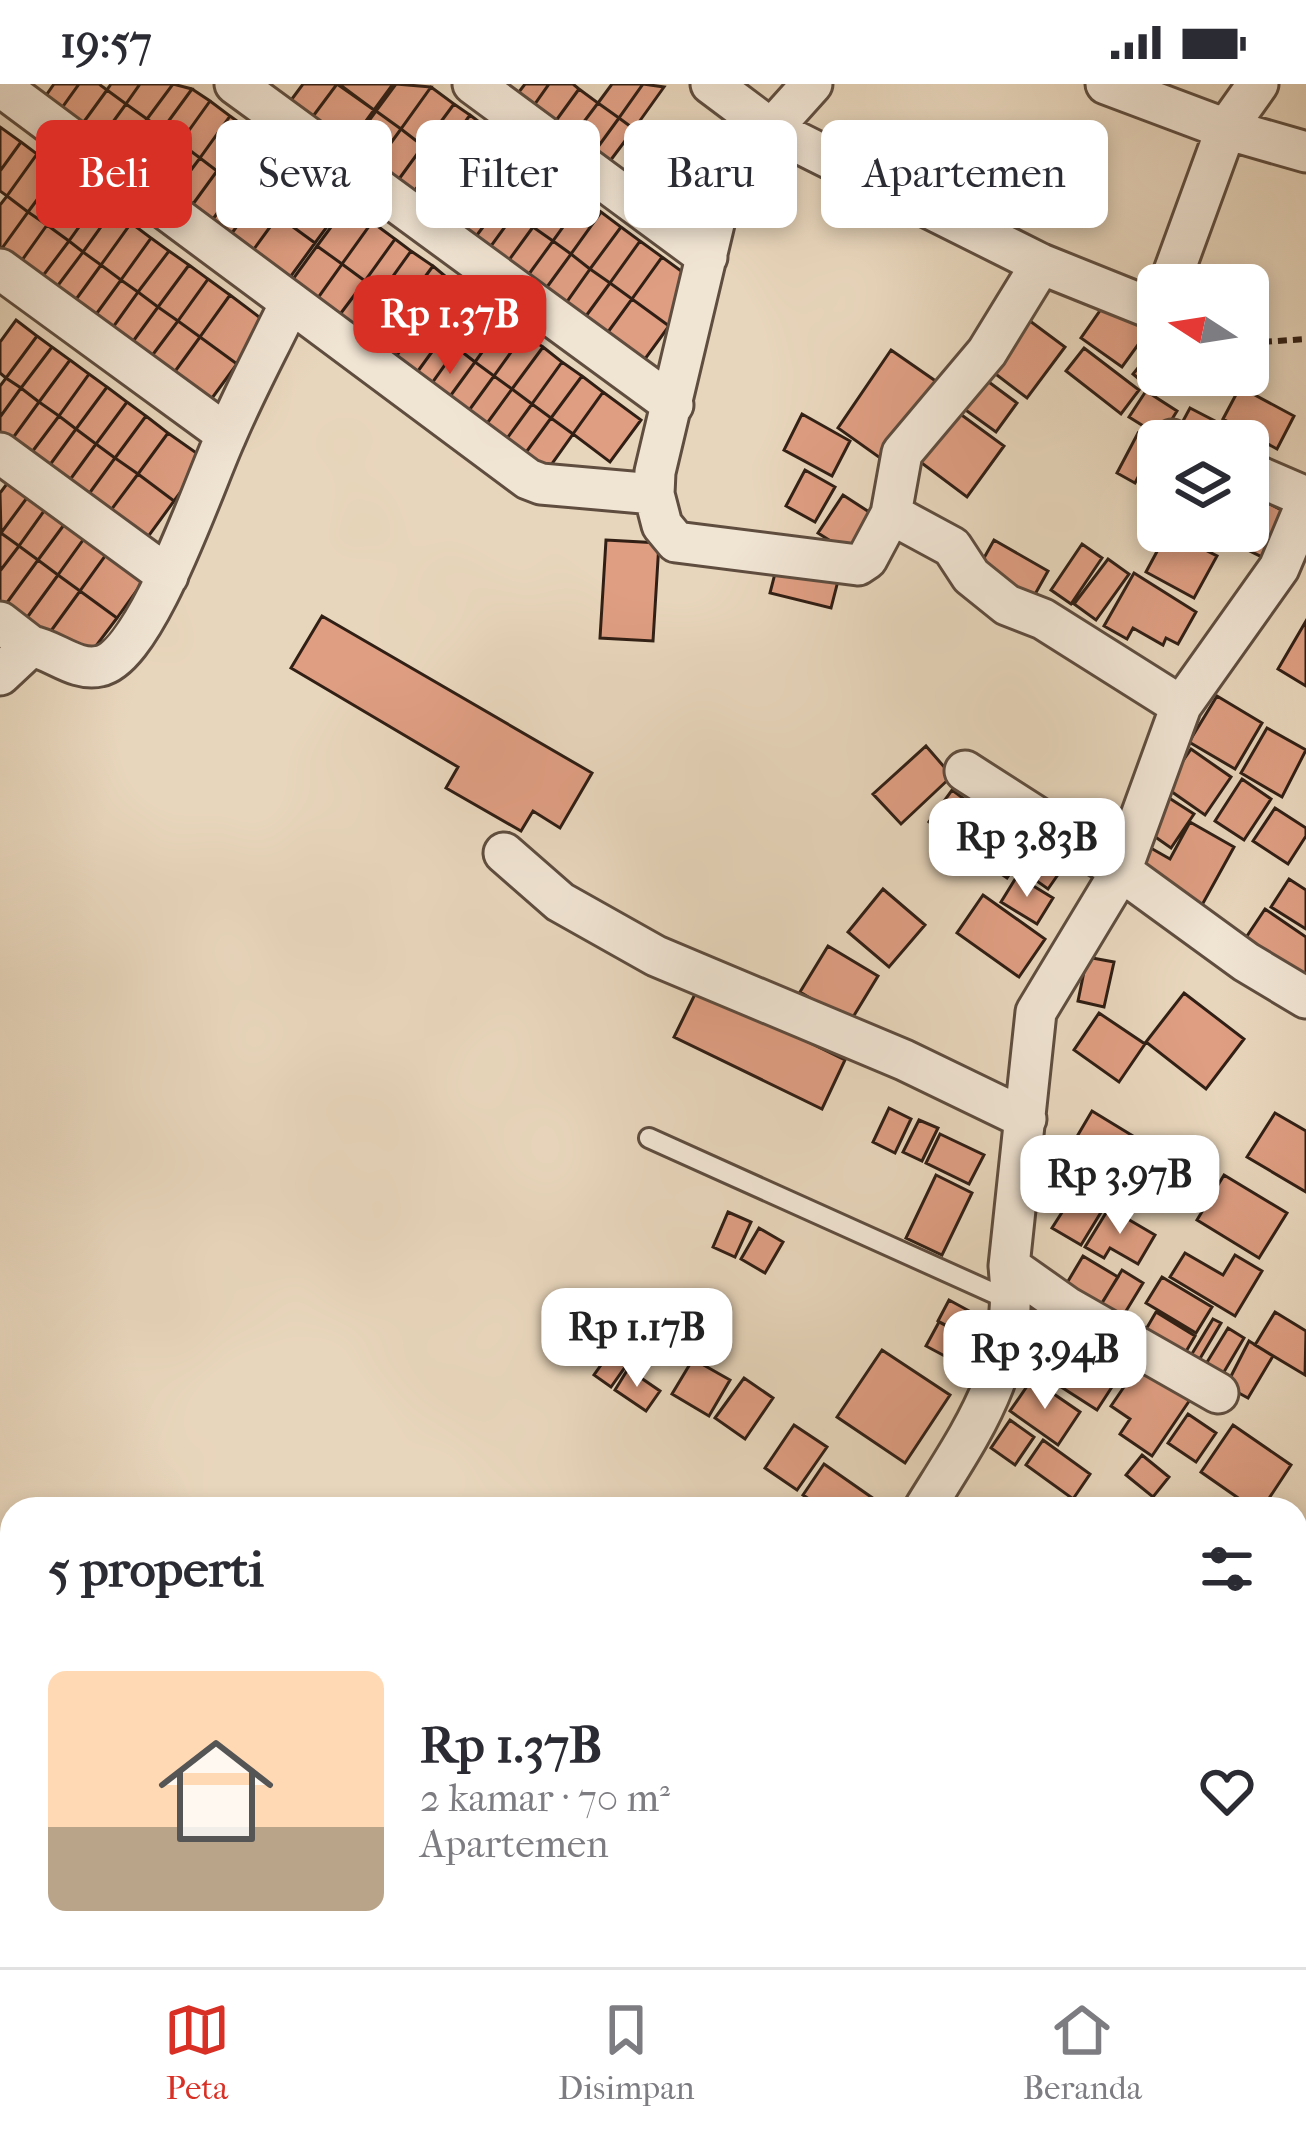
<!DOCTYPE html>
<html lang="id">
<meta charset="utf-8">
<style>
:root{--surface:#fff;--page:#f7f7f7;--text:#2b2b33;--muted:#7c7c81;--line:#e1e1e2;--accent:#d93025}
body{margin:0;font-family:"IM FELL French Canon",serif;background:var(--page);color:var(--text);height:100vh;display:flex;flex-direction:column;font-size:45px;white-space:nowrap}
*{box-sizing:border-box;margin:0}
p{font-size:39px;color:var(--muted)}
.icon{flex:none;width:66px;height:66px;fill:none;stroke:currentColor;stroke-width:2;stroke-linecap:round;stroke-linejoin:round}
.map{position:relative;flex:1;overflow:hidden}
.drawer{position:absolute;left:0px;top:1413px;width:1308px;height:471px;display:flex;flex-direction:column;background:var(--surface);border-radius:36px 36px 0 0;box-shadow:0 6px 18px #0003}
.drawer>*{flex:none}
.banner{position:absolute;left:36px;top:36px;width:1236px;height:108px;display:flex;gap:24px}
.needle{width:78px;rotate:282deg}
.buttons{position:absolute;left:1137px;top:180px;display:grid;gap:24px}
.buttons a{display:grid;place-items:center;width:132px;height:132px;border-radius:18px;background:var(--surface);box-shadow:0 6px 18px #0003;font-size:60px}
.price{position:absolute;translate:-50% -102px;padding:0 27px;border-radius:24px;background:#fff;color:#222;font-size:39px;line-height:78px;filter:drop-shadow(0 3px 6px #0008)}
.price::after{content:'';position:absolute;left:50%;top:72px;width:36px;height:27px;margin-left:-18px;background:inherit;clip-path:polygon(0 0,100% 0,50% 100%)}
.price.selected{background:var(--accent);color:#fff}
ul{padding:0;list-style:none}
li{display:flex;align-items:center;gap:36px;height:300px;padding:0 48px}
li+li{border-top:3px solid var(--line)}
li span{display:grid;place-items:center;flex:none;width:336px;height:240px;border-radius:18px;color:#555}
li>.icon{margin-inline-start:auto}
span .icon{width:144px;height:144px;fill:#fffc;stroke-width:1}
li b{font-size:51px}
h2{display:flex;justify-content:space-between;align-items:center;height:144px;padding:0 48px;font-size:51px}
.tag{padding:0 42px;border-radius:18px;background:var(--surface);box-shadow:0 6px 18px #0003;font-size:42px;line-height:108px}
.tag.selected{background:var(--accent);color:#fff}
.status{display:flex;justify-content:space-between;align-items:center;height:84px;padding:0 60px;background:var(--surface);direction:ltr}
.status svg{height:33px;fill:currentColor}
.tabs{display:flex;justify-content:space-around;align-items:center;height:168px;border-top:3px solid var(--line);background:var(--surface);font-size:33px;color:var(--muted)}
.tabs a{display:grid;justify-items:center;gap:6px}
.tabs .selected{color:var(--accent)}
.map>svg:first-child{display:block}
</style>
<div class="status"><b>19:57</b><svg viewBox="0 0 49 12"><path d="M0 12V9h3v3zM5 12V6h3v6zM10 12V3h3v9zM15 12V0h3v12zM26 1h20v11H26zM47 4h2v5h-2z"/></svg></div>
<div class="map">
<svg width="1306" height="1883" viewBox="0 0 1306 1883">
<rect width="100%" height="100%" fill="#e8d6bc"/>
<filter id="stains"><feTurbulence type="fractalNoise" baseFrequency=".00167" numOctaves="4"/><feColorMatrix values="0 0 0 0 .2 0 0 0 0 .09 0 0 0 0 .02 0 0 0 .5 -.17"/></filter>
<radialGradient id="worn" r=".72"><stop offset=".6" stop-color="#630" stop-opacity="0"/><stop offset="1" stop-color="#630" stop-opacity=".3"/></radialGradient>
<path fill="#df9e82" stroke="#311f15" stroke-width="3" d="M54,0H79L54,35L38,23Z
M79,0H99L107,6L75,50L54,35Z
M111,0H140L126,20L107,6Z
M140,0H173L147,35L126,20Z
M173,0L192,5L162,46L147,35Z
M303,0H337L305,43L283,27Z
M337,0L374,26L342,70L305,43Z
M339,0H393L374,26Z
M396,0L431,3L401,45L376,27Z
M525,0H549L525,34L509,21Z
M549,0H573L579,5L547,49L525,34Z
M612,0H643L619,34L598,19Z
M643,0L664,3L634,45L619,34Z
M431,3L454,20L423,62L401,45Z
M192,5L210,17L180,59L162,46Z
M579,5L598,19L565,63L547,49Z
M107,6L126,20L94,64L75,50Z
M210,17L230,32L200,74L180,59Z
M598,19L619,34L587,78L565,63Z
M126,20L147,35L115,80L94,64Z
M454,20L470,31L440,73L423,62Z
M376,27L401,45L369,89L344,71Z
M470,31L491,47L461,89L440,73Z
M230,32L248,45L217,87L200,74Z
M619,34L634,45L601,89L587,78Z
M147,35L162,46L130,90L115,80Z
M0,43L21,58L0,87Z
M248,45L268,60L237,102L217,87Z
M401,45L423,62L391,106L369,89Z
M162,46L180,59L148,104L130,90Z
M491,47L510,61L480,103L461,89Z
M21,58L37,70L7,112L0,107V87Z
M180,59L200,74L167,118L148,104Z
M268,60L287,74L256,116L237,102Z
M510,61L531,77L501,119L480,103Z
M423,62L440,73L407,117L391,106Z
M37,70L59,86L28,128L7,112Z
M440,73L461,89L429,133L407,117Z
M200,74L217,87L185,131L167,118Z
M287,74L309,90L278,132L256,116Z
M531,77L546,87L515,129L501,119Z
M59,86L78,99L47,141L28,128Z
M217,87L237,102L205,146L185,131Z
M546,87L564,101L533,143L515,129Z
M461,89L480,103L448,147L429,133Z
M309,90L346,117L315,159L278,132Z
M78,99L99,115L69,157L47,141Z
M564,101L583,115L553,157L533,143Z
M237,102L256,116L224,160L205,146Z
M480,103L501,119L468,163L448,147Z
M7,112L28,128L0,167V121Z
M99,115L113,126L83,168L69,157Z
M583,115L601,128L571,170L553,157Z
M256,116L278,132L246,176L224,160Z
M501,119L515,129L483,173L468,163Z
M348,120L372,138L342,180L317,162Z
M113,126L131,139L101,181L83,168Z
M28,128L47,141L15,186L0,167Z
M601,128L621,143L590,185L571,170Z
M515,129L533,143L501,187L483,173Z
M278,132L315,159L283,203L246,176Z
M372,138L395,155L365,197L342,180Z
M131,139L151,154L121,196L101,181Z
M47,141L69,157L36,201L15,186Z
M533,143L553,157L521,201L501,187Z
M621,143L640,157L610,199L590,185Z
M151,154L169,167L138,208L121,196Z
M395,155L411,167L381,209L365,197Z
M69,157L83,168L50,212L36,201Z
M553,157L571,170L539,214L521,201Z
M640,157L662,173L632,215L610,199Z
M317,162L342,180L310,225L285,206Z
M169,167L189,181L158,223L138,208Z
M411,167L433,182L402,224L381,209Z
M83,168L101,181L69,225L50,212Z
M571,170L590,185L559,229L539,214Z
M662,173L699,200L669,242L632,215Z
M342,180L365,197L332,241L310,225Z
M101,181L121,196L89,240L69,225Z
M189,181L208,195L178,237L158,223Z
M433,182L451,197L421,238L402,224Z
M590,185L610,199L578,243L559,229Z
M208,195L230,211L200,253L178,237Z
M121,196L138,208L106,253L89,240Z
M365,197L381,209L348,253L332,241Z
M451,197L473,212L442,254L421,238Z
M610,199L632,215L600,259L578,243Z
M138,208L158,223L126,267L106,253Z
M381,209L402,224L370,268L348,253Z
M230,211L267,239L237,280L200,253Z
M473,212L487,222L457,264L442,254Z
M632,215L669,242L637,286L600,259Z
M1106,218L1148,247L1122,283L1081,254Z
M487,222L505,236L475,278L457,264Z
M158,223L178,237L145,281L126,267Z
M402,224L421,238L389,282L370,268Z
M1026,234L1065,263L1027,314L989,285Z
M16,236L37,252L6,294L0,289V258Z
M505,236L524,250L494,292L475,278Z
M178,237L200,253L168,297L145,281Z
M421,238L442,254L410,298L389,282Z
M524,250L543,263L512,305L494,292Z
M37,252L52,263L21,304L6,294Z
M200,253L237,280L204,325L168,297Z
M442,254L457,264L425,309L410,298Z
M52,263L70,276L39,318L21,304Z
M543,263L562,278L532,320L512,305Z
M457,264L475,278L443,322L425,309Z
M1084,264L1139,306L1121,330L1066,287Z
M1154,264L1158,268V291H1162L1151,305L1133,290Z
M891,266L937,298L883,376L838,344Z
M70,276L89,290L59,332L39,318Z
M475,278L494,292L462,336L443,322Z
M562,278L582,292L551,334L532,320Z
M89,290L107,303L76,345L59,332Z
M494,292L512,305L480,349L462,336Z
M582,292L603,308L573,350L551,334Z
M982,293L1017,319L996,348L960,322Z
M6,294L21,304L0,333V302Z
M107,303L127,318L96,360L76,345Z
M1240,303L1294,332L1277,365L1223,335Z
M21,304L39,318L7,362L0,357V333Z
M512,305L532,320L500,364L480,349Z
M1146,307L1177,327L1161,353L1129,333Z
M603,308L641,336L610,378L573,350Z
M39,318L59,332L26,376L7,362Z
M127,318L146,332L115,374L96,360Z
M532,320L551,334L519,378L500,364Z
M948,321L1004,362L967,413L911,371Z
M1190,324L1238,349L1234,357H1190L1176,350Z
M802,330L850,357L832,392L784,366Z
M59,332L76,345L44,389L26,376Z
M146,332L168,349L138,390L115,374Z
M551,334L573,350L541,395L519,378Z
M76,345L96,360L64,404L44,389Z
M168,349L205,375L174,417L138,390Z
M1138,349L1156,359L1135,399L1117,389Z
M96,360L115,374L83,418L64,404Z
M1158,365V411L1139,401Z
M115,374L138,390L105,434L83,418Z
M805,386L835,403L815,438L786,422Z
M138,390L174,417L142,461L105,434Z
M12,393L32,407L1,449L0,409Z
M32,407L49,420L19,462L1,449Z
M843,411L883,437L859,475L818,449Z
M1258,414L1297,434L1274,479L1234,459L1241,447H1248V433Z
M49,420L69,434L38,476L19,462Z
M69,434L88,449L58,491L38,476Z
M1168,447L1217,472L1194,514L1146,488Z
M1,449L19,462L0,487V451Z
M88,449L110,465L80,507L58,491Z
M606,456L659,459L653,557L600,554Z
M994,456L1048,487L1029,521L975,490Z
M1082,460L1102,474L1071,520L1051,506Z
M19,462L38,476L6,520L0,516V487Z
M110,465L147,492L117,534L80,507Z
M779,474L840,489L831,524L770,509Z
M1108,475L1129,490L1096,536L1074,520Z
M38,476L58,491L26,535L6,520Z
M1134,489L1196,528L1178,560L1166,554L1163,561L1133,544L1127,555L1104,542Z
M58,491L80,507L48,551L26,535Z
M80,507L117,534L84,578L48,551Z
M322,532L592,689L560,744L533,727L521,747L446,704L458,683L291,584Z
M1306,537V602L1278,585Z
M1217,612L1262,639L1235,685L1189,658Z
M1267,644L1306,666L1282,713L1241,689Z
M926,662L952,692L901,740L873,710Z
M1191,665L1231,693L1205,731L1165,703Z
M1242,695L1271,715L1244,756L1215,737Z
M952,706L983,729L960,760L929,738Z
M1166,712L1194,730L1171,764L1144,745Z
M999,720L1039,748L1007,794L966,766Z
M1275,724L1306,744V752L1288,780L1253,757Z
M1190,738L1234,763L1202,821L1130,781L1142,759L1170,775Z
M1044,750L1073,769L1048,805L1020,785Z
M1017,792L1053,814L1037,840L1001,818Z
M1289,795L1306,806V845L1271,823Z
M883,805L925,841L889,883L848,848Z
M983,811L1045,855L1019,893L957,849Z
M1265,825L1306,853V901L1243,858Z
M828,862L878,892L850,938L800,908Z
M1087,873L1114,878L1104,923L1078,917Z
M698,904L845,976L822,1025L674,953Z
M1184,909L1244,955L1206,1005L1146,958Z
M1099,929L1145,960L1119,998L1074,966Z
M889,1024L911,1035L895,1069L873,1058Z
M1092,1027L1133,1052L1113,1086L1072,1061Z
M1275,1029L1306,1047V1108L1247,1073Z
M919,1036L938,1044L922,1077L903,1068Z
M940,1050L984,1071L969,1100L926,1079Z
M936,1091L972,1109L942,1171L906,1154Z
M1224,1091L1287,1129L1259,1174L1197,1136Z
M1075,1108L1103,1125L1081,1161L1052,1144Z
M1109,1124L1155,1151L1138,1180L1110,1164L1104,1174L1085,1163Z
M728,1128L751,1138L735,1173L713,1163Z
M759,1144L783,1158L765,1189L741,1175Z
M1185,1169L1223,1191L1235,1171L1262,1187L1235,1232L1170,1193Z
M1083,1172L1118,1193L1095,1230L1061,1209Z
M1122,1186L1143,1199L1117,1242L1096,1229Z
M1162,1193L1212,1223L1196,1249L1146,1219Z
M949,1216L995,1241L984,1262L938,1237Z
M1156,1228L1195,1252L1177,1283L1138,1259Z
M1275,1228L1306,1247L1305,1291L1255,1261Z
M1213,1235L1221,1239L1195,1283L1187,1278Z
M630,1236L664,1257L649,1281L615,1260Z
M939,1238L984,1262L971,1286L926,1262Z
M1091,1242L1134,1269L1097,1326L1055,1299Z
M1228,1244L1244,1254L1218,1298L1201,1288Z
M1249,1257L1273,1272L1248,1314L1226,1302Z
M613,1264L630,1276L611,1303L594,1291Z
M882,1266L950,1311L905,1379L837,1333Z
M1147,1269L1198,1304L1152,1372L1120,1350L1130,1335L1111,1322Z
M693,1275L730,1296L709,1332L672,1310Z
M628,1285L660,1307L646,1327L615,1306Z
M744,1294L773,1314L745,1355L715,1334Z
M1032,1295L1080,1328L1058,1361L1010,1327Z
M1188,1330L1216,1349L1196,1378L1168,1359Z
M1010,1336L1034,1353L1015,1381L991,1364Z
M794,1341L827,1363L797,1406L765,1384Z
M1233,1341L1291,1381L1262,1425H1254L1201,1388Z
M1043,1356L1090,1390L1073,1415L1026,1381Z
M1142,1371L1169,1393L1153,1413L1126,1391Z
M824,1380L884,1422L882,1425H824L803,1411Z
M262,1872H288L302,1881L256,1883Z
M591,1872H632L639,1875L635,1883H607Z
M837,1872H895L888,1883H829Z
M1136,1872H1191L1184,1883H1154Z"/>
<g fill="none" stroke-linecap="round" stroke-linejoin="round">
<defs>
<path id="service" d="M649,1054L1009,1216"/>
<path id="minor" d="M235,0L673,321
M473,0L707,173
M711,0L771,45L1041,180L1158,227
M1106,0L1226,45L1306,68
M0,2L528,395L541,400L654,410L655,388L722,106L731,90L812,0
M1041,180L987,268L902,369L891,430L952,463L971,492L1007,521L1043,535L1181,622
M0,185L226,350
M1169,201L1226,45L1258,0
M1172,356L1174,357
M0,369L168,492
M1248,388L1306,413
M654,410L662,441L676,458L858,481L867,475L891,430
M0,538L31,562
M0,591L31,562C54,566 76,588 100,582C147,572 205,397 226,352C245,307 269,263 290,219
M965,687L1121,787L1246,878L1306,914
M504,769L560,818L656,872L904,976L1026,1035
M1009,1182L1067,1223L1218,1309
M924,1425C974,1344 1020,1282 1009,1182L1036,928L1121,787L1181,622L1279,484L1306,420
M1296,1819L1306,1823
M782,1883L791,1872"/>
</defs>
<use href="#service" stroke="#5f4d3f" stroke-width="24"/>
<use href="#minor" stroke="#5f4d3f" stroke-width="45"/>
<path stroke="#311f15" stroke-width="6" stroke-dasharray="9 6" stroke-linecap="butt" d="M1248,259L1306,255"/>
<use href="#service" stroke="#f0e4d3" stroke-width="18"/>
<use href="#minor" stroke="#f0e4d3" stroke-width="39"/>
</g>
<rect width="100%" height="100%" filter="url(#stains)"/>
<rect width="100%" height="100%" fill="url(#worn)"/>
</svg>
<div class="buttons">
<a><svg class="needle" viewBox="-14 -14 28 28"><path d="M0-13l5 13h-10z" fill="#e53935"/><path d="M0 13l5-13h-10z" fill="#7c7c81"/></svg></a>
<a><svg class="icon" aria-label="layers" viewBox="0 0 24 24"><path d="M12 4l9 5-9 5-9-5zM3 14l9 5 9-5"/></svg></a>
</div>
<b class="price selected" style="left:450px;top:293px">Rp 1.37B</b>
<b class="price" style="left:1027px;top:816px">Rp 3.83B</b>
<b class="price" style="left:1120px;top:1153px">Rp 3.97B</b>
<b class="price" style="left:637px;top:1306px">Rp 1.17B</b>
<b class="price" style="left:1045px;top:1328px">Rp 3.94B</b>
<div class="banner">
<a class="tag selected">Beli</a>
<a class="tag">Sewa</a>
<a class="tag">Filter</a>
<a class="tag">Baru</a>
<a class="tag">Apartemen</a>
</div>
<section class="drawer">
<h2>5 properti<svg class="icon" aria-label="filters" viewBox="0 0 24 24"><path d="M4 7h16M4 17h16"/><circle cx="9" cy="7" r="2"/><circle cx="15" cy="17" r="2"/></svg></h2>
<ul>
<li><span style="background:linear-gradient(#ffd9b3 65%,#b9a48a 0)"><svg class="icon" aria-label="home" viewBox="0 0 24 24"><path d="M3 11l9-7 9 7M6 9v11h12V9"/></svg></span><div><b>Rp 1.37B</b><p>2 kamar · 70 m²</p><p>Apartemen</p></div><svg class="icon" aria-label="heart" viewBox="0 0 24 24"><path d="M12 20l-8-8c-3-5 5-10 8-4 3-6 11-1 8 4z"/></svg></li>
</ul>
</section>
</div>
<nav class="tabs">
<a class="selected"><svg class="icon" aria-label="map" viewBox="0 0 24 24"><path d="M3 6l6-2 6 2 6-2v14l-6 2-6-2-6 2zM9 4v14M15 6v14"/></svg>Peta</a>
<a><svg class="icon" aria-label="saved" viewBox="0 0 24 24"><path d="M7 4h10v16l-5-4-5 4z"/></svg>Disimpan</a>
<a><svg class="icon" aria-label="home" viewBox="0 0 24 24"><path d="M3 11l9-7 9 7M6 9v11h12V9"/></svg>Beranda</a>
</nav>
